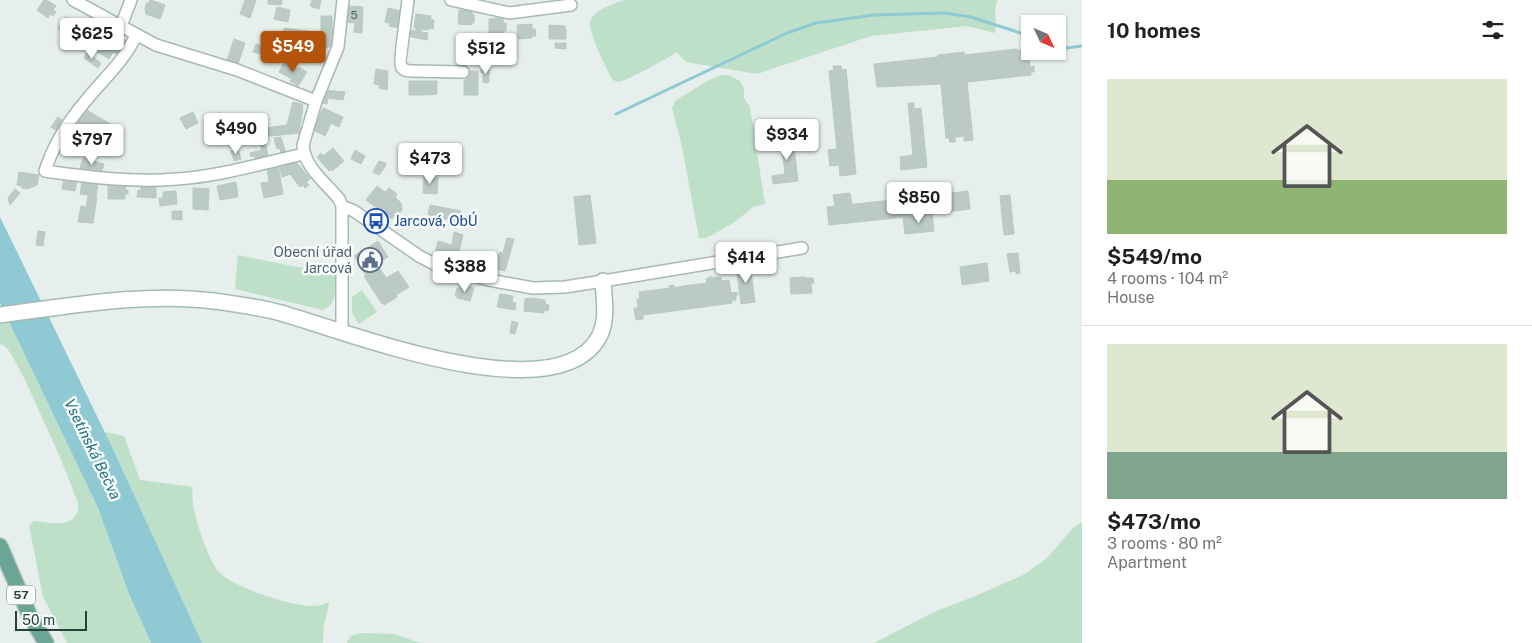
<!DOCTYPE html>
<meta charset="utf-8">
<style>
:root{--surface:#fff;--page:#f6f6f6;--text:#202124;--muted:#757577;--line:#e0e0e0;--accent:#b45309}
body{margin:0;font-family:"Public Sans",sans-serif;background:var(--page);color:var(--text);height:100vh;display:flex;flex-direction:column;font-size:19px;white-space:nowrap}
*{box-sizing:border-box;margin:0}
p{font-size:16px;color:var(--muted)}
.icon{flex:none;width:28px;height:28px;fill:none;stroke:currentColor;stroke-width:2;stroke-linecap:round;stroke-linejoin:round}
.map{position:relative;flex:1;overflow:hidden}
.panel{display:flex;flex-direction:column;background:var(--surface);width:450px}
.panel>*{flex:none}
.needle{width:32px;rotate:134deg}
.fabs{position:absolute;left:1021px;top:15px;display:grid;gap:10px}
.fabs a{display:grid;place-items:center;width:45px;height:45px;border-radius:0px;background:var(--surface);box-shadow:0 1px 4px #0004;font-size:25px}
.scale{position:absolute;left:15px;bottom:12px;width:72px;box-sizing:border-box;padding-left:5px;border:2px solid #24423a;border-top:0;font-size:14px;line-height:18px;white-space:nowrap;color:#24423a;-webkit-text-stroke:4px #f7fbf9;paint-order:stroke}
.price{position:absolute;translate:-50% -42px;padding:0 11px;border-radius:5px;background:#fff;color:#222;font-size:16px;line-height:32px;filter:drop-shadow(0 1px 2px #0008)}
.price::after{content:'';position:absolute;left:50%;top:30px;width:15px;height:11px;margin-left:-8px;background:inherit;clip-path:polygon(0 0,100% 0,50% 100%)}
.price.selected{background:var(--accent);color:#fff}
ul{padding:0;list-style:none}
li{display:grid;align-content:center;gap:10px;height:265px;padding:0 25px}
li+li{border-top:1px solid var(--line)}
li span{display:grid;place-items:center;height:155px;border-radius:0px;color:#555}
li>.icon{margin-inline-start:auto}
span .icon{width:90px;height:90px;fill:#fffc;stroke-width:1}
li b{font-size:21px}
h2{display:flex;justify-content:space-between;align-items:center;height:60px;padding:0 25px;font-size:21px}
main{display:flex;flex:1;min-height:0}
.map>svg:first-child{display:block}
</style>
<main>
<div class="map">
<svg width="1082" height="643" viewBox="0 0 1082 643">
<rect width="100%" height="100%" fill="#e6efeb"/>
<path fill="#bfe0c8" d="M625,0H998C993,8 997,23 995,33L967,26L871,36L757,74L686,62L676,52L671,56C662,61 624,82 618,82C614,81 614,80 611,78C606,66 589,35 590,23C592,10 615,3 625,0Z
M721,75H729L740,81L744,88V98L750,107L765,204L753,207L735,222L714,234L705,238H699L682,147L672,108L676,100L711,79Z
M238,255L332,274L336,276C335,290 337,306 322,310L235,289Z
M362,290L377,312L359,324L352,313V297Z
M0,322H9L98,508L129,594L151,643H67L43,597L29,525L34,521C51,523 80,530 78,503L60,457L25,380L13,357L6,347L0,344Z
M105,432L124,436L140,480L193,487C188,504 208,561 220,573C235,588 289,605 310,606C317,606 323,605 329,602L327,614L324,624L323,643H202Z
M1082,522V643H874L934,612L975,596L1023,575L1047,558L1073,528Z
M362,633L393,634L421,643H347L350,636Z"/>
<path fill="#8ec9d4" d="M0,217L113,449L202,643H151L129,594L98,508L0,303Z"/>
<g fill="none" stroke-linecap="round" stroke-linejoin="round">
<path stroke="#8ec9d4" stroke-width="3" d="M1058,45L1067,48L1082,46
M616,114L787,33L816,23L874,15L944,13L971,17L1030,36"/>
</g>
<path fill="#bbcac4" stroke="#b8c9c2" d="M44,0H47L56,6L53,10L56,12L53,16L50,14L48,18L37,10Z
M151,0L165,5L160,19L146,14L145,8L146,4Z
M245,0H256L250,18L240,14Z
M268,0H282L281,5L268,4Z
M312,0H321L319,9L310,6Z
M347,6L363,7L362,33L354,32L355,23L346,22Z
M277,7L290,10L288,22L274,19Z
M388,8L401,11L398,28L389,26L390,23L385,22Z
M459,10L472,11V14L474,15V23H472L471,25L458,24Z
M416,14L431,16L430,19L434,20L433,29L429,28L428,30L422,29L421,32L428,33L427,40L408,36L409,30L416,31V28H414Z
M321,16H332V27L321,28Z
M65,17L96,35L101,26L126,41L117,55L113,52L109,59L58,28Z
M503,18V23H506V31H503V33L489,34V19Z
M532,24V29H535L536,36H532V38L518,39L517,25Z
M549,25L565,26V29H566V39H549Z
M333,27L331,47H321V28Z
M284,28L308,31L307,44L279,41L280,35H283Z
M477,33L483,34L482,43L469,41L470,37L478,36Z
M234,39L245,43L237,67L226,63Z
M555,43H566V49L555,48Z
M256,44L275,50L274,55L263,51L262,54L253,52Z
M1016,49L1029,54L1030,67L1034,66V72H1031V75L967,82L973,140L964,141V136L955,137V142H950L949,138H946L941,84L877,87L874,64L938,57V55L964,52L965,55Z
M87,53L101,63L98,68L84,58Z
M285,61L298,69L299,67L307,72L298,86L290,81L292,79L279,72Z
M833,66H841L842,70L846,69L856,174L840,176L839,165L830,166L828,150L837,149L829,71L834,70Z
M376,69L388,71L387,90L379,88L380,85L374,84Z
M481,69H489V82L487,83L483,82V73H481Z
M466,71H478V95H464V80H466Z
M409,81H423V95H409Z
M423,81H437V94L423,95Z
M324,90L345,92L343,100L328,98L327,104L321,103Z
M293,102L301,104L303,105L301,122H300V133L260,137L259,129L287,125Z
M908,103H914V109L921,108L927,167L901,170L900,157L913,155Z
M323,108L343,117L339,127L331,123L325,136L313,130Z
M85,109L105,121L98,132L78,121Z
M193,112L198,123L186,129L180,118Z
M58,117L65,122L59,132L51,127Z
M104,120L112,125L104,136L98,132Z
M241,120L243,126L230,130V129L225,130L224,126Z
M78,121L90,128L81,141L70,135Z
M789,135L790,138H793L798,181L773,184L772,176L785,174L782,147L776,148L775,139H783V136Z
M281,137L286,154L281,155L280,148L277,149L274,138Z
M265,143L269,158L256,161L254,156L251,157L250,153L262,150L260,144Z
M333,148L344,161L332,171L331,169L329,171L317,157L321,153L323,156Z
M238,149L241,159L234,161L231,151Z
M355,150L365,156L361,164L351,159Z
M83,158L104,164L101,174L80,168Z
M379,161L386,163L385,167L379,175L373,172Z
M295,163L298,164L310,179L306,182L309,185L305,188L303,185L300,187L290,174L282,177L279,165Z
M278,165L283,194L264,198L261,183L269,182L267,167Z
M19,172L39,175L37,185L27,189L22,188V186L17,185Z
M424,177L438,178L437,194L423,193Z
M64,179L77,181L75,191L62,189Z
M82,181L90,182L88,195L80,194Z
M90,182L98,183L96,196L88,195Z
M236,182L238,197L220,200L217,186Z
M108,183L117,184V199H108Z
M117,184H126L125,190H128V194H125V199H117Z
M141,185H156V198L137,197L138,190L141,191Z
M377,186L385,192L389,188L397,194L395,197L401,203L402,210L400,213L398,211L392,219L366,200Z
M193,188L209,189L208,210L193,209Z
M15,189L20,193L10,205L8,198Z
M176,191L177,204L160,206L159,198H163V192Z
M968,191L970,209L947,212L945,194Z
M850,193L852,204L835,206L833,195Z
M945,194L947,212L905,217L903,199Z
M590,195L596,243L579,245L574,197Z
M1010,195L1014,234L1004,235L1000,196Z
M88,196L97,197L93,223L78,222L81,206L86,207Z
M903,199L905,217L829,225L827,207Z
M430,205L461,211L459,222L428,215Z
M172,211H182V220L172,219Z
M932,214L934,231L905,234L903,217Z
M38,231L45,232L43,246L36,245Z
M454,232L463,235L457,260L435,254L438,241L452,245Z
M507,238L514,239L505,271L491,268L494,254L499,255L500,252L503,253Z
M378,241L388,257L379,262L380,264L376,267L377,269L366,275L354,256Z
M1018,253L1020,273L1016,274V271L1010,272L1007,254Z
M987,263L989,281L962,285L960,267Z
M750,265L755,302L741,304L736,267Z
M379,267L386,278L398,271L409,287L396,295L397,297L384,305L383,303L382,304L364,276Z
M712,276V278L721,277V281L729,280L731,293L737,292L738,295H736V300H732V303L688,309L684,286L707,283L706,279Z
M805,277V278H813L814,283H811L812,293L791,294L790,278Z
M461,284L474,288L470,301L457,298V296H455L457,288L459,289Z
M674,285V288L684,286L688,309L643,315V319L636,320L634,308H638L637,299H640L639,292L670,288L669,286Z
M500,294L513,296L512,302L516,303L515,310L497,307Z
M531,298L545,300V304L549,305L548,311L544,310V313L524,311L525,299Z
M512,321L518,323L515,334L510,333Z"/>
<g fill="none" stroke-linecap="round" stroke-linejoin="round">
<defs>
<path id="street" d="M73,0L156,45L237,70L316,101
M408,0C407,9 399,63 401,66C403,70 407,71 411,71L463,72
M451,0L509,13L571,5
M121,26L131,0
M136,35C125,61 101,81 84,103C67,123 53,146 45,171C89,177 132,183 177,179C220,176 263,163 304,154
M342,206L354,211L419,256L438,266L489,280L533,288L565,287L603,281L802,248
M342,331V206L339,199C326,183 304,167 303,145L316,101L338,47L343,0"/>
<path id="secondary" d="M0,315C70,306 143,292 214,301C236,304 259,307 281,313C345,331 556,415 599,337C608,320 604,300 603,281"/>
<path id="primary" d="M0,546L29,614L46,643"/>
</defs>
<use href="#street" stroke="#a8b8b2" stroke-width="14"/>
<use href="#secondary" stroke="#a4bbb3" stroke-width="18"/>
<use href="#primary" stroke="#c2cac8" stroke-width="18"/>
<use href="#street" stroke="#fff" stroke-width="11"/>
<use href="#secondary" stroke="#fff" stroke-width="15"/>
<use href="#primary" stroke="#6aa596" stroke-width="15"/>
</g>
<defs>
<symbol id="bus-ring" viewBox="-11 -11 22 22"><circle r="9.5" fill="#f7fbf9" stroke="#1a4fb4" stroke-width="1.5"/><path d="M-5-6H5V4H4V6H2V4H-2V6H-4V4H-5ZM-3.5-4V0h7V-4ZM-3.5 1.2v1.5H-2V1.2ZM2 1.2v1.5H3.5V1.2Z" fill="#1a4fb4"/></symbol>
<symbol id="civic-ring" viewBox="-11 -11 22 22"><circle r="9.5" fill="#f7fbf9" stroke="#5c6f8a" stroke-width="1.5"/><path d="M-.6-6.5H3V-4.5H.6V-3L4-1V1h2V6H-6V1h2V-1L-.6-3ZM-1.2 2.5V6h2.4V2.5Z" fill="#5c6f8a"/></symbol>
</defs>
<g fill-rule="evenodd">
<use href="#bus-ring" x="362" y="207" width="28" height="28"/>
<use href="#civic-ring" x="356" y="246" width="28" height="28"/>
</g>
<g text-anchor="middle" dominant-baseline="central" stroke-width="5" stroke-linejoin="round" paint-order="stroke">
<g font-size="11" fill="#4a645c">
<text x="354" y="15">5</text>
</g>
<rect fill="#f7fbf9" stroke="#637a73" stroke-width="1" x="7" y="585.5" width="28" height="19" rx="4"/>
<g font-size="12" font-weight="bold" fill="#24423a">
<text x="21" y="595">57</text>
</g>
<g font-size="14" fill="#164399" stroke="#f7fbf9" text-anchor="start">
<text x="394" y="221">Jarcová, ObÚ</text>
</g>
<g font-size="14" fill="#4e5e75" stroke="#f7fbf9" text-anchor="end">
<text x="352" y="252">Obecní úřad<tspan x="352" dy="16">Jarcová</tspan></text>
</g>
<g font-size="15" font-style="italic" fill="#1c6f80" stroke="#f7fbf9">
<text transform="translate(93 449) rotate(64)">Vsetínská Bečva</text>
</g>
</g>
</svg>
<div class="fabs">
<a><svg class="needle" viewBox="-14 -14 28 28"><path d="M0-13l5 13h-10z" fill="#e53935"/><path d="M0 13l5-13h-10z" fill="#757577"/></svg></a>
</div>
<div class="scale">50 m</div>
<b class="price" style="left:92px;top:60px">$625</b>
<b class="price selected" style="left:293px;top:73px">$549</b>
<b class="price" style="left:486px;top:75px">$512</b>
<b class="price" style="left:236px;top:155px">$490</b>
<b class="price" style="left:787px;top:161px">$934</b>
<b class="price" style="left:92px;top:166px">$797</b>
<b class="price" style="left:430px;top:185px">$473</b>
<b class="price" style="left:919px;top:224px">$850</b>
<b class="price" style="left:746px;top:284px">$414</b>
<b class="price" style="left:465px;top:293px">$388</b>
</div>
<section class="panel">
<h2>10 homes<svg class="icon" aria-label="filters" viewBox="0 0 24 24"><path d="M4 7h16M4 17h16"/><circle cx="9" cy="7" r="2"/><circle cx="15" cy="17" r="2"/></svg></h2>
<ul>
<li><span style="background:linear-gradient(#dfe7d0 65%,#8fb573 0)"><svg class="icon" aria-label="home" viewBox="0 0 24 24"><path d="M3 11l9-7 9 7M6 9v11h12V9"/></svg></span><div><b>$549/mo</b><p>4 rooms · 104 m²</p><p>House</p></div></li>
<li><span style="background:linear-gradient(#dfe7d0 70%,#7fa58c 0)"><svg class="icon" aria-label="home" viewBox="0 0 24 24"><path d="M3 11l9-7 9 7M6 9v11h12V9"/></svg></span><div><b>$473/mo</b><p>3 rooms · 80 m²</p><p>Apartment</p></div></li>
</ul>
</section>
</main>
